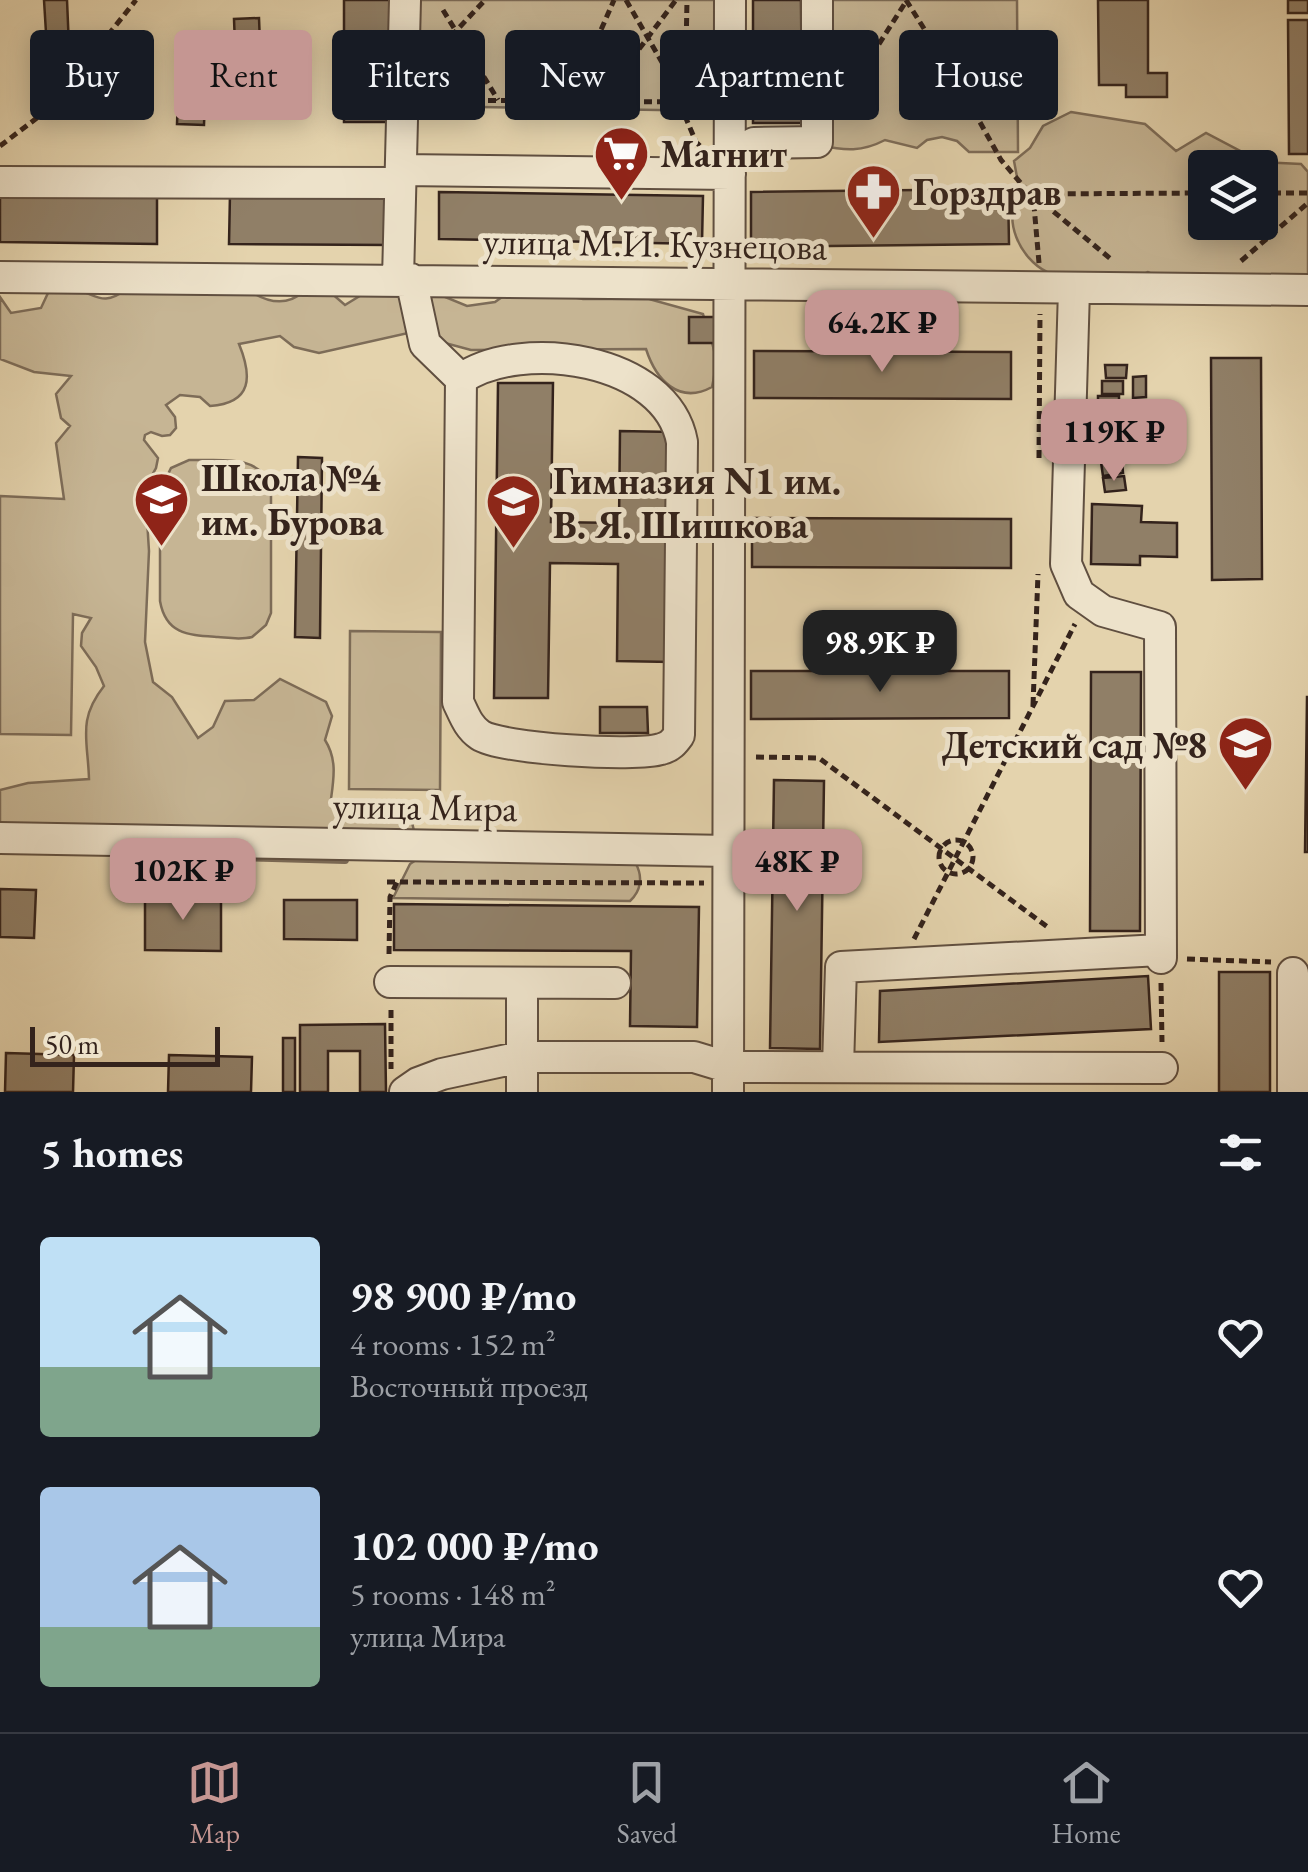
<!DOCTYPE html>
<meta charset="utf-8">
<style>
:root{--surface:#171b24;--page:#20242c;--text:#f1f3f6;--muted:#9ea1a6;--line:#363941;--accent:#c59692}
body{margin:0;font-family:"EB Garamond",serif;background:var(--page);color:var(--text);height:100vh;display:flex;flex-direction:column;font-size:38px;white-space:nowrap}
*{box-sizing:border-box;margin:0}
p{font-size:32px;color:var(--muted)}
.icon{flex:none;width:55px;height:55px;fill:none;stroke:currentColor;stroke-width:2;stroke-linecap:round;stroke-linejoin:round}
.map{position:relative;height:1092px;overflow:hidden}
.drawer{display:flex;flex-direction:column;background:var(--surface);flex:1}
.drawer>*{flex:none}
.banner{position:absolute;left:30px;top:30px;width:1250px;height:90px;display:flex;gap:20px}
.controls{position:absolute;left:1188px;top:150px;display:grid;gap:20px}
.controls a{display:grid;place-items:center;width:90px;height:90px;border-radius:10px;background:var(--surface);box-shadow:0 5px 25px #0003;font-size:50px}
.scale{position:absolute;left:30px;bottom:25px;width:190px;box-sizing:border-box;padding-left:10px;border:5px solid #34231c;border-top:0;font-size:28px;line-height:35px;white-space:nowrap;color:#34231c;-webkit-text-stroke:8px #ede2ca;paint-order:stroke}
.price{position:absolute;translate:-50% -85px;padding:0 22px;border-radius:20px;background:var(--accent);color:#111;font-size:32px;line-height:65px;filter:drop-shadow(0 2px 5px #0008)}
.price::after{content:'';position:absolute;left:50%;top:60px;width:30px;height:22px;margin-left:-15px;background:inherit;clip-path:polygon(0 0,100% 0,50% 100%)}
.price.selected{background:#222;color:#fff}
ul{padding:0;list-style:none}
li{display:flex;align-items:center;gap:30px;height:250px;padding:0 40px}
li span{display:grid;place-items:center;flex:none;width:280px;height:200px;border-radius:10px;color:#555}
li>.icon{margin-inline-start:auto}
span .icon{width:120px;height:120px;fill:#fffc;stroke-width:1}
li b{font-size:42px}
h2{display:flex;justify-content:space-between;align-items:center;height:120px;padding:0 40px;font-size:42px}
.pill{padding:0 35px;border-radius:10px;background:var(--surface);box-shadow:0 5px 25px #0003;font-size:35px;line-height:90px}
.pill.selected{background:var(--accent);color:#111}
.menu{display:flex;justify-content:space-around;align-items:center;height:140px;border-top:2px solid var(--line);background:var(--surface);font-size:28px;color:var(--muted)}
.menu a{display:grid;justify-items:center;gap:5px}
.menu .selected{color:var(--accent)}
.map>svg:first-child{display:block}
</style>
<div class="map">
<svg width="1308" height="1092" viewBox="0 0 1308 1092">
<rect width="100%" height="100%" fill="#e4d3ad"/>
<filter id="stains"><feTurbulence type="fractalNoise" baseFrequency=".002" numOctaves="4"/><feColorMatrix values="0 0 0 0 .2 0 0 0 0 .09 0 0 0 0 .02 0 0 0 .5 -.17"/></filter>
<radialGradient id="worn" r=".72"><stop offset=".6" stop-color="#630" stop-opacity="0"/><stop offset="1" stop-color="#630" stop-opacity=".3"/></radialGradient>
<path fill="#c6b594" stroke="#7d6c58" stroke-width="2.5" d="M419,0H717V111L417,106Z
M821,0H1017L1018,152H969L957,141L942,137L927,140L917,148L885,140C862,152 845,151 820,145Z
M1071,112L1145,124L1176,151L1206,133L1242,152L1248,167L1205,168V222H1260L1258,167L1261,162L1301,164L1308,172V281L1171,283L1148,272C1143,274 1139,278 1133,279C1127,280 1053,274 1047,272C1020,259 1001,218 1020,193L1014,161L1030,148L1043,126Z
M62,288C96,288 97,311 127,289L253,293C270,303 287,306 303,292H330L345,305L363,294L389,292L397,296L438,294L467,306L495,302L509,292L536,290L583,299H649L703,314C712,347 720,351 712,387C679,405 656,380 646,349L471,350L408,333L319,353L294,347L280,336L239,344C252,376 253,403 210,406L200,397L180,395L166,405L175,417L176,428L170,435L162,436L151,432L145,435L144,440L158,458L156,468L145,488L149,551L145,642L153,682L172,697L198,738L213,727L225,701L254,700L280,679L326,702L332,716L325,740C337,759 334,777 331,799L350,809H387L411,818L414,831L0,838V790L28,783L89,779C88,740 77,720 104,686L96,667L81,646L82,633L91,618L73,614L71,735L0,734V496L64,499L56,443L70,426L61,418L56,394L71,376L34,372L0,359V297L11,313L41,308L48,293Z
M189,460C220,461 257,453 271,486V613L266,625L252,637C241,640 230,638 218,637C189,635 166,635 160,601V491L171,468Z
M350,631L441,632L440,790L349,789Z
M416,860L636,864C643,877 641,891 630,901L393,898L410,864Z"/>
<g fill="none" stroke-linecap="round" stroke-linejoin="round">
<path stroke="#7a6956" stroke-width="8" d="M239,857L345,860"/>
</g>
<path fill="#907f67" stroke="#34231c" stroke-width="2.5" d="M44,0H67L69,47L47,49Z
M344,0H393L394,122H344Z
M753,0H801L802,123H753Z
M1098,0H1148V73H1167V97H1126V85H1099Z
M1288,0H1308V13H1288Z
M259,18L260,44L235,45L234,19Z
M1288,20H1308V154H1289Z
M178,95L205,96L204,125L177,124Z
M1008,189L1009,244L751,247V192Z
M0,192L157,194V244L0,242Z
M439,192L703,196L702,244L439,239Z
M230,194L392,196L391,245L229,244Z
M689,317H716V343H689Z
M754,351L1011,352V399L754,398Z
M1211,358H1261L1262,579L1212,580Z
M1105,365H1127L1126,378H1106Z
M1146,376V397L1133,398V377Z
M1102,381H1123V394H1102Z
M498,383H553L551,522L619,523L620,431L674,432L671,662L617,661L618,564L550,563L548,698H494Z
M1098,396H1119V409H1098Z
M1119,413V426L1098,427V414Z
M1121,429L1122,442L1100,443V430Z
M1121,443L1122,456L1101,459L1100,445Z
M298,457L322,458L320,638L295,637Z
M1122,460L1123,473L1103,476L1101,462Z
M1124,476L1126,490L1105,492L1103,478Z
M1092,504L1142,506L1141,522L1177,523V557L1140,556V565L1091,564Z
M752,518L1011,519V568L752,567Z
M751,671H1009V718L751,719Z
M1091,672H1141L1140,931H1090Z
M1307,697H1308V852H1305Z
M600,707H647L648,733H600Z
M774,780L824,781L820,1049L770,1048Z
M0,889L36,890L34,938L0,937Z
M145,895H221V951L145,950Z
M284,900H357V940L284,939Z
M394,904L699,907L697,1027L630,1026L631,951L394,950Z
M1219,972H1270V1092H1219Z
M1148,976L1151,1029L879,1042L880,991Z
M385,1024L386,1092H360V1051H328V1092H300V1025Z
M283,1038H295V1092H283Z
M6,1053L74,1055L73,1092H5Z
M169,1055L252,1057L251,1092H168Z"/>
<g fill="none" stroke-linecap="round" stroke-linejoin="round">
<defs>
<path id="minor" d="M754,143L817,142V0
M401,170L730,174
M0,182L399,183
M0,277L1308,290
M398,279L405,0
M411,279L425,344L461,379L458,702C464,714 468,727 480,735C501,749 636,757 661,749C670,747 674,742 679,735L682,442C667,358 521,337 461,379
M1074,289L1066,564L1079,594L1103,611L1160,627L1161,958
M0,838L729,851
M390,982L615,983
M522,983V1092
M838,1067L841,967L1160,950
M405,1092L418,1083L442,1074L521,1057H694L727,1067L1162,1068
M728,1092L730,0
M1293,1092V973"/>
</defs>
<use href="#minor" stroke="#604f40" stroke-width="34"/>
<path stroke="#34231c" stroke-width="5" stroke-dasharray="8 5" stroke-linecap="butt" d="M626,0L663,64L696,142L702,148
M906,0L957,81L1001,160L1025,188L1112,260
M443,10L498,100
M442,46L485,0
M844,99L907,0
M436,100L685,102L687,0
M570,101L614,0
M600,101L676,0
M0,146L50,108L136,0
M1260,193H1308
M1241,261L1308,203
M1039,263L1033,194L1205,193
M1039,458L1040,314
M1033,705L1038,574
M756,757L819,758L1049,928
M939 857a17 17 0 1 1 34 0a17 17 0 1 1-34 0Z
M387,882L704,883
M914,939L1075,624
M389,954L390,897L397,882
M1187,959L1271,962
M1161,983L1162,1042
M391,1010V1069"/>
<use href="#minor" stroke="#ede2ca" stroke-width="30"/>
</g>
<defs>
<symbol id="supermarket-pin" viewBox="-11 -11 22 30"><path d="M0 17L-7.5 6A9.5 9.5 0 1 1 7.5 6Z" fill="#8f2418" stroke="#ede2ca"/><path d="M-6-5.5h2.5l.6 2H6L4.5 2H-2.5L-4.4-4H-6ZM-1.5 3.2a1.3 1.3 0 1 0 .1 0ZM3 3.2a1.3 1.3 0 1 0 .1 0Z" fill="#fff"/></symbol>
<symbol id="pharmacy-pin" viewBox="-11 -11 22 30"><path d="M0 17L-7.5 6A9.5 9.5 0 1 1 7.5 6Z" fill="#8f2418" stroke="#ede2ca"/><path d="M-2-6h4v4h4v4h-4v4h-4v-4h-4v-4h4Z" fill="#fff"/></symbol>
<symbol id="school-pin" viewBox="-11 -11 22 30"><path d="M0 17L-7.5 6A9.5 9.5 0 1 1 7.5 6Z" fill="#8f2418" stroke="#ede2ca"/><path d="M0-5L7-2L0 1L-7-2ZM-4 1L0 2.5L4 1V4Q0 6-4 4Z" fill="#fff"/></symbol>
</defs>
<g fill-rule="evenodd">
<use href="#supermarket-pin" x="590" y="122" width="63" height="86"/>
<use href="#pharmacy-pin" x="842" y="160" width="63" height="86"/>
<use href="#school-pin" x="130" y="468" width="63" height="86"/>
<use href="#school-pin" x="482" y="470" width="63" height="86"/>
<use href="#school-pin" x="1214" y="712" width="63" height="86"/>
</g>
<g text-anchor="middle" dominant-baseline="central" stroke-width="10" stroke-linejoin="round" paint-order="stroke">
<g font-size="38" font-weight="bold" fill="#34231c" stroke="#ede2ca" text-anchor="start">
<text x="660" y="153">Магнит</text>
<text x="913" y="191">Горздрав</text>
<text x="201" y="477">Школа №4<tspan x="201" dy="44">им. Бурова</tspan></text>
<text x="553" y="480">Гимназия N1 им.<tspan x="553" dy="44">В. Я. Шишкова</tspan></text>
<text x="1207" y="744" text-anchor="end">Детский сад №8</text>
</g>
<g font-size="38" fill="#34231c" stroke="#ede2ca">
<text transform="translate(655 243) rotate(1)">улица М.И. Кузнецова</text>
<text transform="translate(425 806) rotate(1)">улица Мира</text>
</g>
</g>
<rect width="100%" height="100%" filter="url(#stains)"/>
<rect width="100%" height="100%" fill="url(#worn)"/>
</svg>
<div class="controls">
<a><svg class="icon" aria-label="layers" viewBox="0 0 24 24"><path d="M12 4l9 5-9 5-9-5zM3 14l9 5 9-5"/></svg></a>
</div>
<div class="scale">50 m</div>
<b class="price" style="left:882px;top:375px">64.2K ₽</b>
<b class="price" style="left:1114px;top:484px">119K ₽</b>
<b class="price selected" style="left:880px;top:695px">98.9K ₽</b>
<b class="price" style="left:797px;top:914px">48K ₽</b>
<b class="price" style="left:183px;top:923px">102K ₽</b>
<div class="banner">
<a class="pill">Buy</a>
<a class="pill selected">Rent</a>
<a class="pill">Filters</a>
<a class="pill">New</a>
<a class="pill">Apartment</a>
<a class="pill">House</a>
</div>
</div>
<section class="drawer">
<h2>5 homes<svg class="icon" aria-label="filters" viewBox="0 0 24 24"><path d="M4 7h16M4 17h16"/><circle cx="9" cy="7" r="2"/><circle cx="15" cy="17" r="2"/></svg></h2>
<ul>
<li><span style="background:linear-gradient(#bfe0f5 65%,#7fa58c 0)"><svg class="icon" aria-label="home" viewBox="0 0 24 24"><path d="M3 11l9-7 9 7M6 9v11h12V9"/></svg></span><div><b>98 900 ₽/mo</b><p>4 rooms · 152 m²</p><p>Восточный проезд</p></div><svg class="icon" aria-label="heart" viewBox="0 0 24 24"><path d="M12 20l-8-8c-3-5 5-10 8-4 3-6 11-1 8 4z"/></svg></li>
<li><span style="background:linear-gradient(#a9c7e8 70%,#7fa58c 0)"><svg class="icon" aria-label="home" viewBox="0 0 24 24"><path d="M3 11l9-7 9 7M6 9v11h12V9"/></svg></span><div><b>102 000 ₽/mo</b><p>5 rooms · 148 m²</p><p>улица Мира</p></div><svg class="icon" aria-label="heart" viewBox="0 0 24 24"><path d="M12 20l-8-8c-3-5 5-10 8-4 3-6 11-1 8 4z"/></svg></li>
</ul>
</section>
<nav class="menu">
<a class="selected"><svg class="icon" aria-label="map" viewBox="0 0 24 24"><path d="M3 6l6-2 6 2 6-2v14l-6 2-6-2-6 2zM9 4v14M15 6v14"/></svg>Map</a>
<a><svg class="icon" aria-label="saved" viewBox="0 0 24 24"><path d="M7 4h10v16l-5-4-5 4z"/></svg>Saved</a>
<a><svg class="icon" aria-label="home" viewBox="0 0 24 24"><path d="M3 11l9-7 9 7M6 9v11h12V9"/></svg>Home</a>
</nav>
